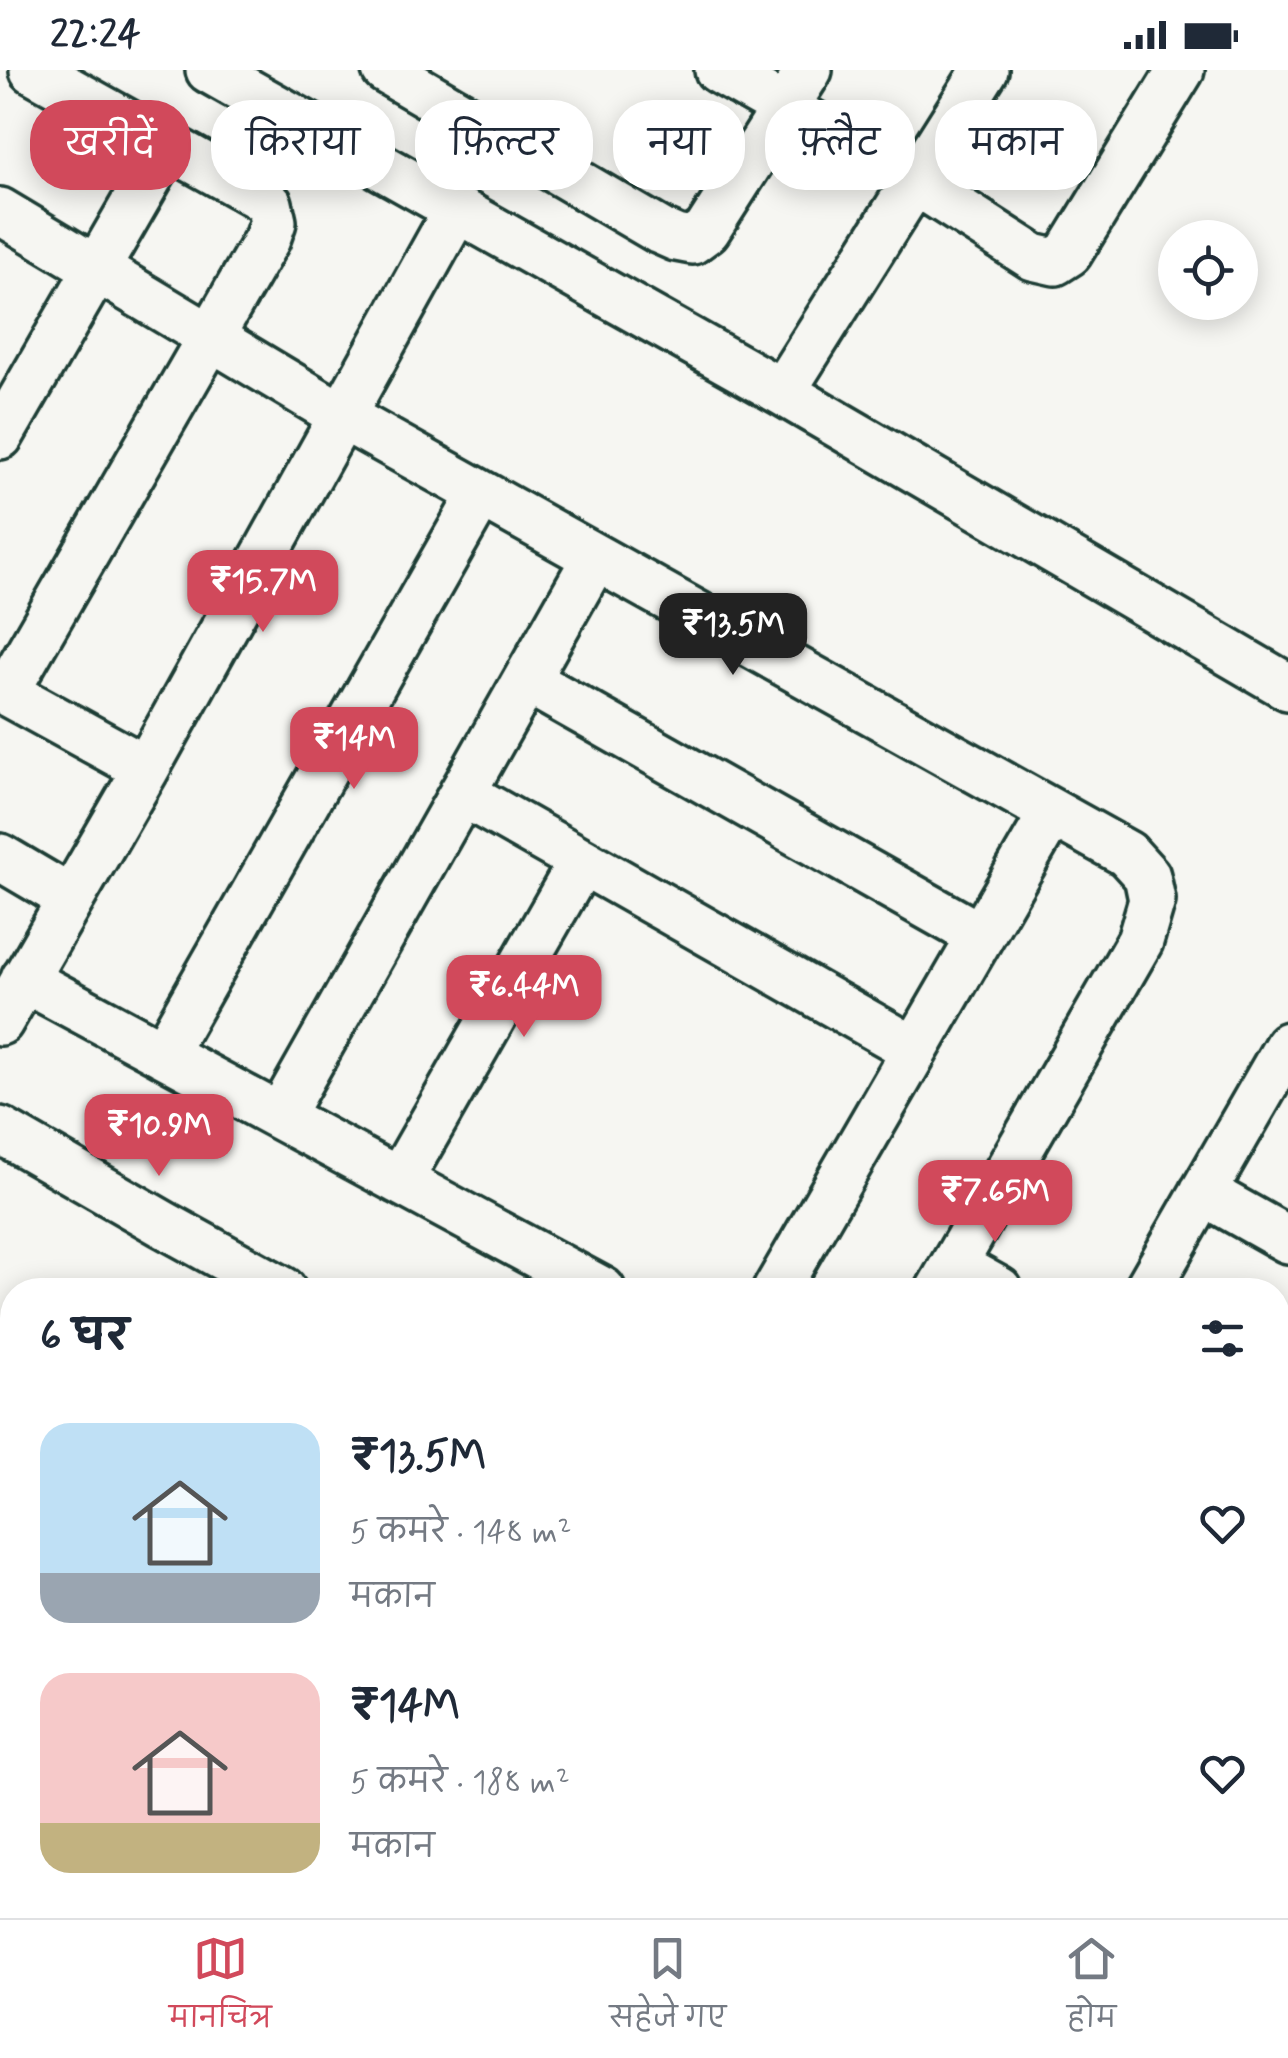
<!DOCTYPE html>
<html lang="hi">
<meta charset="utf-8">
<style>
:root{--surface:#fff;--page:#f2f2f3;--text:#1f2937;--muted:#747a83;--line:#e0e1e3;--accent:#d1495b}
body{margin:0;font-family:Mynerve,"Playpen Sans Deva",sans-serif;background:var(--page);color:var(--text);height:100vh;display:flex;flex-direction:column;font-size:38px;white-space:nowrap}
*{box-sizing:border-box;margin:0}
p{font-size:32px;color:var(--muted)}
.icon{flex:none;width:55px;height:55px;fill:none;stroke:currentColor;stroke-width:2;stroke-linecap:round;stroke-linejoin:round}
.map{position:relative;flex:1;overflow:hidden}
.details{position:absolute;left:0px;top:1208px;width:1290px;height:642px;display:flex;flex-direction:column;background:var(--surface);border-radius:40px 40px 0 0;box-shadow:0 5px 25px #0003}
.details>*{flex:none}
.banner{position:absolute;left:30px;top:30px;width:1230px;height:90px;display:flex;gap:20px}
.fabs{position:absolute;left:1158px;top:150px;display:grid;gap:20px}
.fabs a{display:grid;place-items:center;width:100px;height:100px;border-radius:50%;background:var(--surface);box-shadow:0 5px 25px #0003;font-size:50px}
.price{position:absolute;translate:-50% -85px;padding:0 22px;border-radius:20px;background:var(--accent);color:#fff;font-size:32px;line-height:65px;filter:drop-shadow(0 2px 5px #0008)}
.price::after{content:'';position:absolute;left:50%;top:60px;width:30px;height:22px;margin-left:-15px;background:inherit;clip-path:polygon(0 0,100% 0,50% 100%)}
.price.current{background:#222;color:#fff}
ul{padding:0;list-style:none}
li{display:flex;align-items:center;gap:30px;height:250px;padding:0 40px}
li span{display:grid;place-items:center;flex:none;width:280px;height:200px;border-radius:30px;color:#555}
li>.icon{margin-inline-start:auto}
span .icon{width:120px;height:120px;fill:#fffc;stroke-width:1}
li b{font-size:42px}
h2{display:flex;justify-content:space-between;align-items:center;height:120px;padding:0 40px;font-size:42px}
.pill{padding:0 35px;border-radius:40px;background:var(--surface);box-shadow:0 5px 25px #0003;font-size:35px;line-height:90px}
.pill.current{background:var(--accent);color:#fff}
.status{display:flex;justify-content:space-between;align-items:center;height:70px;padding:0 50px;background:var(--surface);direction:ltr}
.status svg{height:28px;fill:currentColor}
.menu{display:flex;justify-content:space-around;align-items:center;height:140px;border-top:2px solid var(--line);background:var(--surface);font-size:28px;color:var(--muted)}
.menu a{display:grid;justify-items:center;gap:5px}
.menu .current{color:var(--accent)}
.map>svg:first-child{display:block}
</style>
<div class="status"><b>22:24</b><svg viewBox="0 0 49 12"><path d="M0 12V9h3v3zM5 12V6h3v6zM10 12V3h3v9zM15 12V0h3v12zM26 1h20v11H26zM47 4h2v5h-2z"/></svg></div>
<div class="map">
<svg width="1288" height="1848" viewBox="0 0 1288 1848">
<rect width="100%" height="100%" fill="#f6f6f2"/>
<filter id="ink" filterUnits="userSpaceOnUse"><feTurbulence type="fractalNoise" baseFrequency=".01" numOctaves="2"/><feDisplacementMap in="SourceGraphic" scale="20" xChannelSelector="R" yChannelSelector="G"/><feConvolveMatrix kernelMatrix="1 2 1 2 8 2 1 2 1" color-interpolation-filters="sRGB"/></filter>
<g filter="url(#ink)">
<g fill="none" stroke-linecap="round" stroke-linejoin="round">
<defs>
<path id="minor" d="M209,0L782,322L1288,617
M385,0L660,161L676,168L692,171L707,160L809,0
M718,0L916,112L1033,187L1055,192L1069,183L1181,0
M0,141L342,346L1127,784L1147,806L1152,830L1140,871L939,1220
M782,322L985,0
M0,366L168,75
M527,610L980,866
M0,619L146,699
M6,622L267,169L273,152L269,134L255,124L33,0
M462,723L915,980
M0,787L71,829
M24,909L602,1220
M0,952L146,699L457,139
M163,984L481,424
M280,1046L595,488
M0,1060L163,1154L283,1220
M399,1111L582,791
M1203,1122L1288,1170
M954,1195L999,1220
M776,1220L1052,743
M1147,1220L1288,975
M1278,1377L1288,1383
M1278,1586L1288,1592
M0,1686L12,1693
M279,1838L299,1848
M1038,1838L1057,1848
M579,1848L585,1838
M792,1848L798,1838
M992,1848L998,1838"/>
</defs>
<use href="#minor" stroke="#1f3d34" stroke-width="52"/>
<use href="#minor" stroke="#f6f6f2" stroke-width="45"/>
</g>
</g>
</svg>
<div class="fabs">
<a><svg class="icon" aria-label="locate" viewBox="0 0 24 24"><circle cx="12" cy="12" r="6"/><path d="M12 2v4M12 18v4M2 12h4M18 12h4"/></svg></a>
</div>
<b class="price" style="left:263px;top:565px">₹15.7M</b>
<b class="price current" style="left:733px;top:608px">₹13.5M</b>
<b class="price" style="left:354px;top:722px">₹14M</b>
<b class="price" style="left:524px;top:970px">₹6.44M</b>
<b class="price" style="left:159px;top:1109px">₹10.9M</b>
<b class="price" style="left:995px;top:1175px">₹7.65M</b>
<div class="banner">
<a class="pill current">खरीदें</a>
<a class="pill">किराया</a>
<a class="pill">फ़िल्टर</a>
<a class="pill">नया</a>
<a class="pill">फ़्लैट</a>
<a class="pill">मकान</a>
</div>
<section class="details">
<h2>6 घर<svg class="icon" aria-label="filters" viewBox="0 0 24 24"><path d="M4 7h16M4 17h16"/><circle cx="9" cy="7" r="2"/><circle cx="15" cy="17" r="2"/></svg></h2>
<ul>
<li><span style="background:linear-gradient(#bfe0f5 75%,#9aa5b1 0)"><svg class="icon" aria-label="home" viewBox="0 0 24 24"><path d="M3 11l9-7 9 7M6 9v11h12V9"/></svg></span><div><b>₹13.5M</b><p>5 कमरे · 148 m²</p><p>मकान</p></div><svg class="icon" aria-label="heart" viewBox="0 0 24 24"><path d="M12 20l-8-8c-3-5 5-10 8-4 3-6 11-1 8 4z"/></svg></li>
<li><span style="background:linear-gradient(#f6c9c9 75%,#c2b280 0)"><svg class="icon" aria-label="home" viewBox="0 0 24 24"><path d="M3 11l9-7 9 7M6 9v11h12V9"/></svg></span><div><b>₹14M</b><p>5 कमरे · 188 m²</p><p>मकान</p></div><svg class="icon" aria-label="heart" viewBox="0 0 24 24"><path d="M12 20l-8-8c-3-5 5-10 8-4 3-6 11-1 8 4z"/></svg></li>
</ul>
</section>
</div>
<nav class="menu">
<a class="current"><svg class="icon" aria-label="map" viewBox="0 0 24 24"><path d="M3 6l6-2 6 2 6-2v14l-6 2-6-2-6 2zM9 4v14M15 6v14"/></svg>मानचित्र</a>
<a><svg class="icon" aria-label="saved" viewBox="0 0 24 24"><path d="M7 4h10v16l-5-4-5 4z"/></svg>सहेजे गए</a>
<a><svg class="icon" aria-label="home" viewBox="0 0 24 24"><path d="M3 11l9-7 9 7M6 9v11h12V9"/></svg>होम</a>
</nav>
